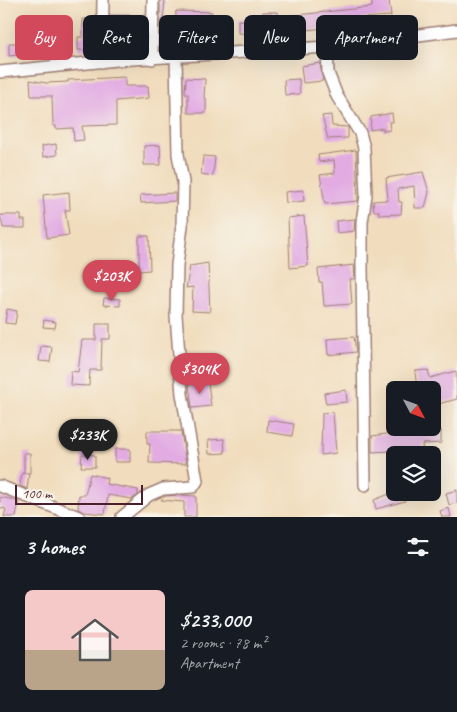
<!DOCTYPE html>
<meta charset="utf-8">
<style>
:root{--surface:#171b24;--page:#242831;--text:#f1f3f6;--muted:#9ea1a6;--accent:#d1495b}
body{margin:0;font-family:Caveat,sans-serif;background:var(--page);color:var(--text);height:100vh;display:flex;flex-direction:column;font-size:19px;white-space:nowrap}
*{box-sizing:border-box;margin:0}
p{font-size:16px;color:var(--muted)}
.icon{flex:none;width:28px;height:28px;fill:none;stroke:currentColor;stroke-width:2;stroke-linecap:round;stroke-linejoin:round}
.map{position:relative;height:517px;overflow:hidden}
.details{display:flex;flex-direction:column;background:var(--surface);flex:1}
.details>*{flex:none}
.top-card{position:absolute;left:15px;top:15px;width:428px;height:45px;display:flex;gap:10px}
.needle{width:32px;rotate:131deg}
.fabs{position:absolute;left:386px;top:381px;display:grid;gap:10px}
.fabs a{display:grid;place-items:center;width:55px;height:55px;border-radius:8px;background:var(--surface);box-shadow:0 5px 20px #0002;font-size:25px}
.scale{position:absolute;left:15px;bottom:12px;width:128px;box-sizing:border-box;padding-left:5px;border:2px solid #4a1f2b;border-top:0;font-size:14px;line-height:18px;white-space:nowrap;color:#4a1f2b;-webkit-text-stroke:4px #f7f3e8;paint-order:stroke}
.price{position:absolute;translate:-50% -42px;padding:0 11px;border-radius:18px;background:var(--accent);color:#fff;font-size:16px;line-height:32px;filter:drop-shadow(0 1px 2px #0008)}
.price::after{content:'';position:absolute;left:50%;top:30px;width:15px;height:11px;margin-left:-8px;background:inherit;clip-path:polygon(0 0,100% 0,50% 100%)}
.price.current{background:#222;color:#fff}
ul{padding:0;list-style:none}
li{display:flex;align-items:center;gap:15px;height:125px;padding:0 25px}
li span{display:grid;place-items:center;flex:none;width:140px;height:100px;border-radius:8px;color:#555}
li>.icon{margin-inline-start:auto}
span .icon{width:60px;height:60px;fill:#fffc;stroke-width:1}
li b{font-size:21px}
h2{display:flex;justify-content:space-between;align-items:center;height:60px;padding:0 25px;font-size:21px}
.pill{padding:0 18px;border-radius:8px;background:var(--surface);box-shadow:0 5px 20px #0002;font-size:18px;line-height:45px}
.pill.current{background:var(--accent);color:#fff}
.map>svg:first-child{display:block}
</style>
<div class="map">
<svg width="457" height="517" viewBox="0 0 457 517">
<rect width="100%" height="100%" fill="#f7f3e8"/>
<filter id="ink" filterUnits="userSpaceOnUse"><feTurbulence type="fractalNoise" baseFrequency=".02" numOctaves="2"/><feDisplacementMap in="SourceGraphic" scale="10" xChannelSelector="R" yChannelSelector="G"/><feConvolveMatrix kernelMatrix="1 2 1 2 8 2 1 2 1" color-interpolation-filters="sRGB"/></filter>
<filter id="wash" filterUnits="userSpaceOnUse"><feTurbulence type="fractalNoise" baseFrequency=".0096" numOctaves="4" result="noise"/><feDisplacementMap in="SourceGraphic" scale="20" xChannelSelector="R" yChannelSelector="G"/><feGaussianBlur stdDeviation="1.12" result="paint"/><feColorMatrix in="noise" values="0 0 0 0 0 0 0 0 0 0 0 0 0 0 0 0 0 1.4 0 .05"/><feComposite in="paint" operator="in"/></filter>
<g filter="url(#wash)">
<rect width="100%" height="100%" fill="#f1ddbd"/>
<g id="blocks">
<path fill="#e2ace3" d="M160,0H165L162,32H160Z
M372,0H389L391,16L362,18L363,24L278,33V36L238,33V20L263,21V12H278V17L372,7Z
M176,11L212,12V19L198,18L197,37L182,36V44L175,43Z
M110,15H145V42H133L134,25L110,28Z
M83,19H95V50H78V37H83Z
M29,20H40V23H50L51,36L32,38V36H28Z
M9,43H19V55L9,56Z
M115,46H130V52L115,53Z
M320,63L323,81L303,83L301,66Z
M125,77V86H148L149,98L116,101V125L82,126L84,140L74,141L73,128L56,129V126H53L52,96H31L30,80L46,83L68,82V80Z
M186,78L205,79L204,98H206V113H188V94H185Z
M299,79L300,94L285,95L284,80Z
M392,113L393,122H389L390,130L383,131V128L370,130L371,117Z
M331,115L332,126L348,127V138L328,139L322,116Z
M56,144L57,155L43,157L42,146Z
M160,145L161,165H144V146Z
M356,150L358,201L325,204L320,175L335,173L334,160L319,162L318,155Z
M203,156L215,157L213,176L201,174Z
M423,172L429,192L425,208H415L414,186L398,189L399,202H402L401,214L379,215V211H374L373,201L388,200L386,178Z
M303,190L304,201L286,203L285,192Z
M69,192L70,210H65L69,235L47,238L43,195Z
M175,193V201L141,203L140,195Z
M0,215H21V220H25V228H3Z
M304,216L308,266L290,268L288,218Z
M355,219L354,231L337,233L336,221Z
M139,236H149L150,270L139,271Z
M208,263L210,312L192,311L193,287L186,288L190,266Z
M354,265L355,279H350L352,304L324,306L322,282H319L318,269Z
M104,298L120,299V306L103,305Z
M7,309L17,311L15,324L5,323Z
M44,320L56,322L55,328L43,327Z
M96,324H110V339H102L101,370H90L89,386L70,385L71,371L78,372L82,340H96Z
M354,337L356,352L328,355L327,339Z
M41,346L52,347L50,362L39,361Z
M428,370L430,378L456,371L457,399L438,404L434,386L417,390L415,371Z
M208,382L211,406L192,408L189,384Z
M346,390L347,402L326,404L324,393Z
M333,412L336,453L321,455L322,413Z
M268,420L294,424L292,436L267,432Z
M421,429L441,430V443L422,444L423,455H391L390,451L372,452V436Z
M147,431H181L186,464L149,463L150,444H147Z
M224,439L225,453L209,454L208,440Z
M115,449H130V462H115Z
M24,453H30V473H24Z
M82,454L95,455V467H81Z
M22,473L29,474L27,489L20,486Z
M90,474L107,478L106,484L138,490V495L132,499L108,495L105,514L84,512L78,509L79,495H85Z
M457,490V503L449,505L446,493Z
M395,492H403L405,501L376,509L374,500Z
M179,495L196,496V517H184V502L161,500L165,496Z
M0,497L19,501L16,517H4L6,509L0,508Z
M449,508L451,517H442L440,511Z"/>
</g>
</g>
<g filter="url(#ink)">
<use href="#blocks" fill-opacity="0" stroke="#9e7e74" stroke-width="1"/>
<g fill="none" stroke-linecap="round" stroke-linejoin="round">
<defs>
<path id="minor" d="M327,47L328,73L337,96L360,133L364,148L366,195L362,222V267L365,485
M152,59L153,0
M102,62L103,0
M0,72L117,60L327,47L457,30
M0,486L79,517
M122,517L149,495L163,489L193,487L197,481L182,394L176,315L177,265L182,226L183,182L178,154L176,57"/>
</defs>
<use href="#minor" stroke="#9e7e74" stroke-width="14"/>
<use href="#minor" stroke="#fff" stroke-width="11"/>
</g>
</g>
</svg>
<div class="fabs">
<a><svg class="needle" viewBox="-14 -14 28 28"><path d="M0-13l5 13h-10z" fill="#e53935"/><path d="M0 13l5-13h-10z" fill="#9ea1a6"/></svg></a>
<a><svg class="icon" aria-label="layers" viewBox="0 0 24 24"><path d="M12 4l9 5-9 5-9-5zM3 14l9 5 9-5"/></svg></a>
</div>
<div class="scale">100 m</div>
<b class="price" style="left:112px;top:302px">$203K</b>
<b class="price" style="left:200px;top:395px">$304K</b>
<b class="price current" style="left:88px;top:461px">$233K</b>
<div class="top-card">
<a class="pill current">Buy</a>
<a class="pill">Rent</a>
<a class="pill">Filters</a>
<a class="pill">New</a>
<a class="pill">Apartment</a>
</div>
</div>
<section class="details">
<h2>3 homes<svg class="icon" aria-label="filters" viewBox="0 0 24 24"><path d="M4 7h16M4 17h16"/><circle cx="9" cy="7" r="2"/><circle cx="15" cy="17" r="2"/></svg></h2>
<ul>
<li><span style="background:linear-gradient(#f6c9c9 60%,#b9a48a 0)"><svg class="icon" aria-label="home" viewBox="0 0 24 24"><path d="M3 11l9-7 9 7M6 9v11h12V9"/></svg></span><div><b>$233,000</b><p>2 rooms · 78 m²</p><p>Apartment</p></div></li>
</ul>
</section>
